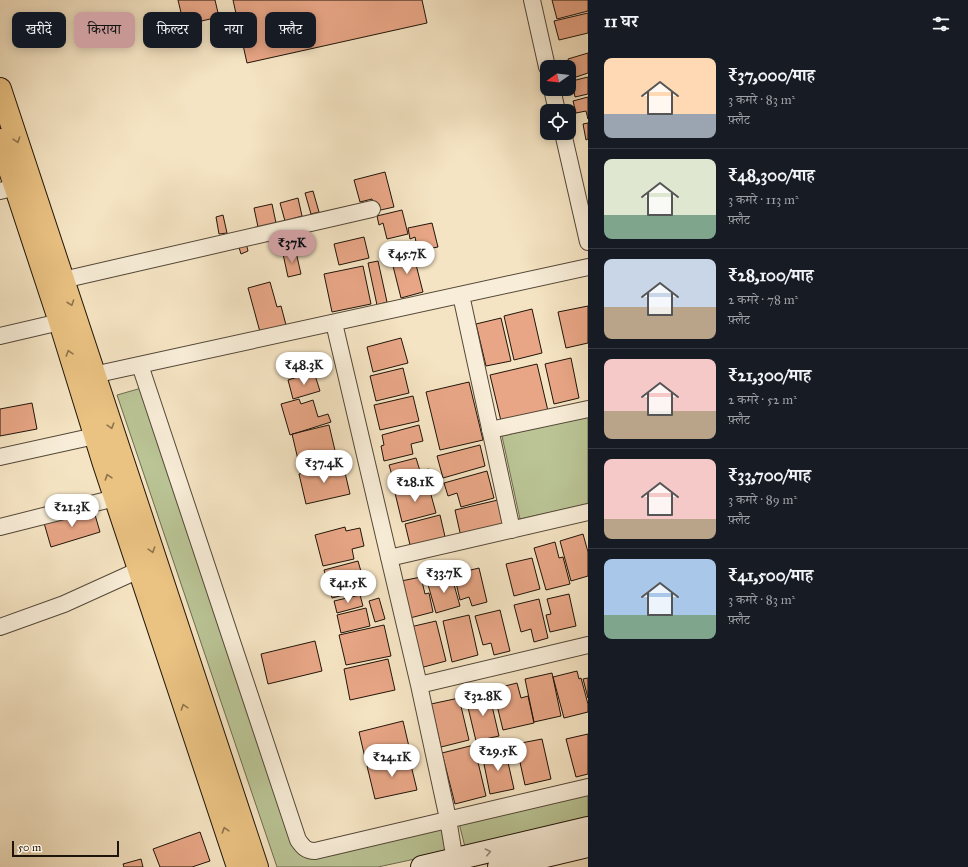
<!DOCTYPE html>
<html lang="hi">
<meta charset="utf-8">
<style>
:root{--surface:#171b24;--page:#242831;--text:#f1f3f6;--muted:#9ea1a6;--line:#363941;--accent:#c59692}
body{margin:0;font-family:"IM FELL Great Primer","Noto Serif Devanagari",serif;background:var(--page);color:var(--text);height:100vh;display:flex;flex-direction:column;font-size:15px;white-space:nowrap}
*{box-sizing:border-box;margin:0}
p{font-size:13px;color:var(--muted)}
.icon{flex:none;width:22px;height:22px;fill:none;stroke:currentColor;stroke-width:2;stroke-linecap:round;stroke-linejoin:round}
.map{position:relative;flex:1;overflow:hidden}
.sheet{display:flex;flex-direction:column;background:var(--surface);width:380px}
.sheet>*{flex:none}
.hud{position:absolute;left:12px;top:12px;width:380px;height:36px;display:flex;gap:8px}
.needle{width:26px;rotate:256deg}
.controls{position:absolute;left:540px;top:60px;display:grid;gap:8px}
.controls a{display:grid;place-items:center;width:36px;height:36px;border-radius:8px;background:var(--surface);box-shadow:0 2px 10px #0003;font-size:20px}
.scale{position:absolute;left:12px;bottom:10px;width:107px;box-sizing:border-box;padding-left:4px;border:2px solid #1f1409;border-top:0;font-size:11px;line-height:14px;white-space:nowrap;color:#1f1409;-webkit-text-stroke:3px #f8edd8;paint-order:stroke}
.price{position:absolute;translate:-50% -34px;padding:0 9px;border-radius:14px;background:#fff;color:#222;font-size:13px;line-height:26px;filter:drop-shadow(0 1px 2px #0008)}
.price::after{content:'';position:absolute;left:50%;top:24px;width:12px;height:9px;margin-left:-6px;background:inherit;clip-path:polygon(0 0,100% 0,50% 100%)}
.price.active{background:var(--accent);color:#111}
ul{padding:0;list-style:none}
li{display:flex;align-items:center;gap:12px;height:100px;padding:0 16px}
li+li{border-top:1px solid var(--line)}
li span{display:grid;place-items:center;flex:none;width:112px;height:80px;border-radius:8px;color:#555}
li>.icon{margin-inline-start:auto}
span .icon{width:48px;height:48px;fill:#fffc;stroke-width:1}
li b{font-size:17px}
h2{display:flex;justify-content:space-between;align-items:center;height:48px;padding:0 16px;font-size:17px}
.tag{padding:0 14px;border-radius:8px;background:var(--surface);box-shadow:0 2px 10px #0003;font-size:14px;line-height:36px}
.tag.active{background:var(--accent);color:#111}
main{display:flex;flex:1;min-height:0}
.map>svg:first-child{display:block}
</style>
<main>
<div class="map">
<svg width="588" height="867" viewBox="0 0 588 867">
<rect width="100%" height="100%" fill="#f5e4c3"/>
<filter id="stains"><feTurbulence type="fractalNoise" baseFrequency=".005" numOctaves="4"/><feColorMatrix values="0 0 0 0 .2 0 0 0 0 .09 0 0 0 0 .02 0 0 0 .5 -.17"/></filter>
<radialGradient id="worn" r=".72"><stop offset=".6" stop-color="#630" stop-opacity="0"/><stop offset="1" stop-color="#630" stop-opacity=".3"/></radialGradient>
<path fill="#bac495" stroke="#6c6c4f" d="M152,385L309,857L445,826L452,851L378,867H277L117,395Z
M588,416V504L520,519L502,436Z
M588,794V818L465,847L459,823Z"/>
<path fill="#e8a686" stroke="#1f1409" d="M178,0H215L219,17L184,25Z
M233,0H422L427,23L247,63Z
M552,0H588V11L557,19Z
M588,13V33L559,40L554,21Z
M588,53V73L573,78L568,59Z
M588,77V94L575,97L572,81Z
M588,97V119L586,111L576,113L573,101Z
M588,123V139L586,140L583,124Z
M385,172L394,207L376,211L372,199L360,202L354,180Z
M313,191L319,212L311,214L305,193Z
M298,198L302,216L285,221L280,203Z
M272,204L276,223L258,227L254,208Z
M402,210L408,234L387,239L383,223L379,225L377,216Z
M223,215L227,233L219,234L216,217Z
M432,223L438,247L427,249L426,245L417,247L415,237L410,239L408,228Z
M364,237L369,258L339,265L334,244Z
M245,239L248,251L241,254L237,241Z
M296,252L301,274L288,277L283,254Z
M413,253L423,292L401,298L391,258Z
M378,261L387,302L377,305L368,263Z
M363,266L371,304L332,312L324,274Z
M270,282L277,307L281,306L286,325L260,332L248,288Z
M588,306V343L566,348L558,312Z
M532,309L542,353L514,360L504,316Z
M501,318L511,361L486,366L476,324Z
M401,338L408,363L373,372L367,347Z
M571,358L579,398L554,404L545,364Z
M537,364L548,411L501,421L490,375Z
M403,368L409,393L376,401L370,376Z
M314,372L320,391L293,399L288,380Z
M469,382L483,440L440,450L426,392Z
M413,396L419,421L380,430L374,405Z
M299,399L301,404L313,400L318,417L328,414L331,422L290,435L281,404Z
M32,403L37,429L0,436V409Z
M329,425L337,459L300,468L292,434Z
M419,425L423,441L411,444L413,454L384,461L381,446L384,445L382,435Z
M480,445L485,466L443,478L437,456Z
M416,458L420,471L429,469L432,479L396,489L389,465Z
M343,464L350,494L306,504L299,474Z
M487,471L494,498L461,507L457,493L448,496L444,483Z
M428,484L436,513L402,522L395,493Z
M498,500L504,528L461,537L455,510Z
M93,508L100,532L51,547L44,523Z
M440,515L446,541L411,549L405,524Z
M345,527L346,531L360,528L364,546L352,549L354,559L323,566L315,535Z
M583,534L588,552V576L571,581L560,541Z
M555,542L559,558L563,557L570,584L546,590L534,548Z
M532,558L540,589L514,596L506,564Z
M358,561L366,589L332,598L324,570Z
M479,568L487,602L472,606L469,597L460,600L454,574Z
M451,574L460,606L436,613L427,581Z
M421,577L425,594L429,593L433,612L410,618L401,581Z
M569,594L576,626L550,632L546,615L551,614L547,599Z
M360,595L363,606L337,613L334,601Z
M379,598L385,619L375,622L369,601Z
M539,599L548,638L534,642L531,629L521,632L514,605Z
M366,608L370,626L341,633L337,615Z
M500,610L510,651L494,655L491,643L483,645L475,616Z
M469,615L478,655L452,662L443,621Z
M436,621L446,661L420,668L410,627Z
M384,625L391,656L346,665L339,635Z
M315,641L322,671L268,684L261,654Z
M388,659L395,690L350,700L344,669Z
M577,671L579,679L581,678L588,704V712L564,718L553,677Z
M552,673L561,716L534,722L525,679Z
M588,678V698L583,679Z
M517,683L521,698L528,696L534,723L503,730L493,689Z
M489,693L499,736L476,741L466,699Z
M459,698L469,740L441,747L431,704Z
M403,721L410,751L366,762L359,732Z
M588,734V774L576,777L566,739Z
M542,739L551,779L525,785L516,744Z
M474,745L486,796L455,804L442,753Z
M505,749L514,789L490,794L482,754Z
M409,757L417,790L375,799L367,766Z
M200,832L210,861L192,867H160L153,849Z
M141,859L143,867H124L123,864Z"/>
<g fill="none" stroke-linecap="round" stroke-linejoin="round">
<defs>
<path id="minor" d="M532,0L547,67
M552,89L557,111
M563,133L588,242
M0,191L16,187
M54,282L372,209
M461,295L512,530
M334,323L419,685L448,819L456,867
M0,336L60,322
M140,365L298,840C303,847 306,851 315,851L588,787
M84,377L588,267
M490,430L588,409
M0,457L95,436
M0,527L115,498
M389,558L588,512
M0,627L64,604L139,570
M419,685L588,645"/>
<path id="secondary" d="M422,867L588,828
M499,867L588,846"/>
<path id="primary" d="M0,89L257,867
M0,140L60,322L104,464L238,867"/>
</defs>
<use href="#minor" stroke="#544838" stroke-width="18"/>
<use href="#secondary" stroke="#1f1409" stroke-width="24"/>
<use href="#primary" stroke="#1f1409" stroke-width="24"/>
<use href="#minor" stroke="#f8edd8" stroke-width="16"/>
<use href="#secondary" stroke="#f8edd8" stroke-width="22"/>
<use href="#primary" stroke="#eac282" stroke-width="22"/>
</g>
<defs><path id="oneway-chevron" d="M-2-3.5L2.5 0L-2 3.5" fill="none" stroke-width="1.6" stroke-linecap="round" stroke-linejoin="round"/></defs>
<g stroke="#8f744c">
<use href="#oneway-chevron" transform="translate(17 140) rotate(72)"/>
<use href="#oneway-chevron" transform="translate(71 303) rotate(71)"/>
<use href="#oneway-chevron" transform="translate(69 353) rotate(-107)"/>
<use href="#oneway-chevron" transform="translate(111 426) rotate(73)"/>
<use href="#oneway-chevron" transform="translate(108 477) rotate(-108)"/>
<use href="#oneway-chevron" transform="translate(152 550) rotate(72)"/>
<use href="#oneway-chevron" transform="translate(184 707) rotate(-108)"/>
<use href="#oneway-chevron" transform="translate(225 830) rotate(-108)"/>
</g>
<use stroke="#968b7b" href="#oneway-chevron" transform="translate(488 852) rotate(-13)"/>
<rect width="100%" height="100%" filter="url(#stains)"/>
<rect width="100%" height="100%" fill="url(#worn)"/>
</svg>
<div class="controls">
<a><svg class="needle" viewBox="-14 -14 28 28"><path d="M0-13l5 13h-10z" fill="#e53935"/><path d="M0 13l5-13h-10z" fill="#9ea1a6"/></svg></a>
<a><svg class="icon" aria-label="locate" viewBox="0 0 24 24"><circle cx="12" cy="12" r="6"/><path d="M12 2v4M12 18v4M2 12h4M18 12h4"/></svg></a>
</div>
<div class="scale">50 m</div>
<b class="price active" style="left:292px;top:264px">₹37K</b>
<b class="price" style="left:407px;top:275px">₹45.7K</b>
<b class="price" style="left:304px;top:386px">₹48.3K</b>
<b class="price" style="left:324px;top:484px">₹37.4K</b>
<b class="price" style="left:415px;top:503px">₹28.1K</b>
<b class="price" style="left:72px;top:528px">₹21.3K</b>
<b class="price" style="left:444px;top:594px">₹33.7K</b>
<b class="price" style="left:348px;top:604px">₹41.5K</b>
<b class="price" style="left:483px;top:717px">₹32.8K</b>
<b class="price" style="left:498px;top:772px">₹29.5K</b>
<b class="price" style="left:392px;top:778px">₹24.1K</b>
<div class="hud">
<a class="tag">खरीदें</a>
<a class="tag active">किराया</a>
<a class="tag">फ़िल्टर</a>
<a class="tag">नया</a>
<a class="tag">फ़्लैट</a>
</div>
</div>
<section class="sheet">
<h2>11 घर<svg class="icon" aria-label="filters" viewBox="0 0 24 24"><path d="M4 7h16M4 17h16"/><circle cx="9" cy="7" r="2"/><circle cx="15" cy="17" r="2"/></svg></h2>
<ul>
<li><span style="background:linear-gradient(#ffd9b3 70%,#9aa5b1 0)"><svg class="icon" aria-label="home" viewBox="0 0 24 24"><path d="M3 11l9-7 9 7M6 9v11h12V9"/></svg></span><div><b>₹37,000/माह</b><p>3 कमरे · 83 m²</p><p>फ़्लैट</p></div></li>
<li><span style="background:linear-gradient(#dfe7d0 70%,#7fa58c 0)"><svg class="icon" aria-label="home" viewBox="0 0 24 24"><path d="M3 11l9-7 9 7M6 9v11h12V9"/></svg></span><div><b>₹48,300/माह</b><p>3 कमरे · 113 m²</p><p>फ़्लैट</p></div></li>
<li><span style="background:linear-gradient(#c9d6e8 60%,#b9a48a 0)"><svg class="icon" aria-label="home" viewBox="0 0 24 24"><path d="M3 11l9-7 9 7M6 9v11h12V9"/></svg></span><div><b>₹28,100/माह</b><p>2 कमरे · 78 m²</p><p>फ़्लैट</p></div></li>
<li><span style="background:linear-gradient(#f6c9c9 65%,#b9a48a 0)"><svg class="icon" aria-label="home" viewBox="0 0 24 24"><path d="M3 11l9-7 9 7M6 9v11h12V9"/></svg></span><div><b>₹21,300/माह</b><p>2 कमरे · 52 m²</p><p>फ़्लैट</p></div></li>
<li><span style="background:linear-gradient(#f6c9c9 75%,#b9a48a 0)"><svg class="icon" aria-label="home" viewBox="0 0 24 24"><path d="M3 11l9-7 9 7M6 9v11h12V9"/></svg></span><div><b>₹33,700/माह</b><p>3 कमरे · 89 m²</p><p>फ़्लैट</p></div></li>
<li><span style="background:linear-gradient(#a9c7e8 70%,#7fa58c 0)"><svg class="icon" aria-label="home" viewBox="0 0 24 24"><path d="M3 11l9-7 9 7M6 9v11h12V9"/></svg></span><div><b>₹41,500/माह</b><p>3 कमरे · 83 m²</p><p>फ़्लैट</p></div></li>
</ul>
</section>
</main>
